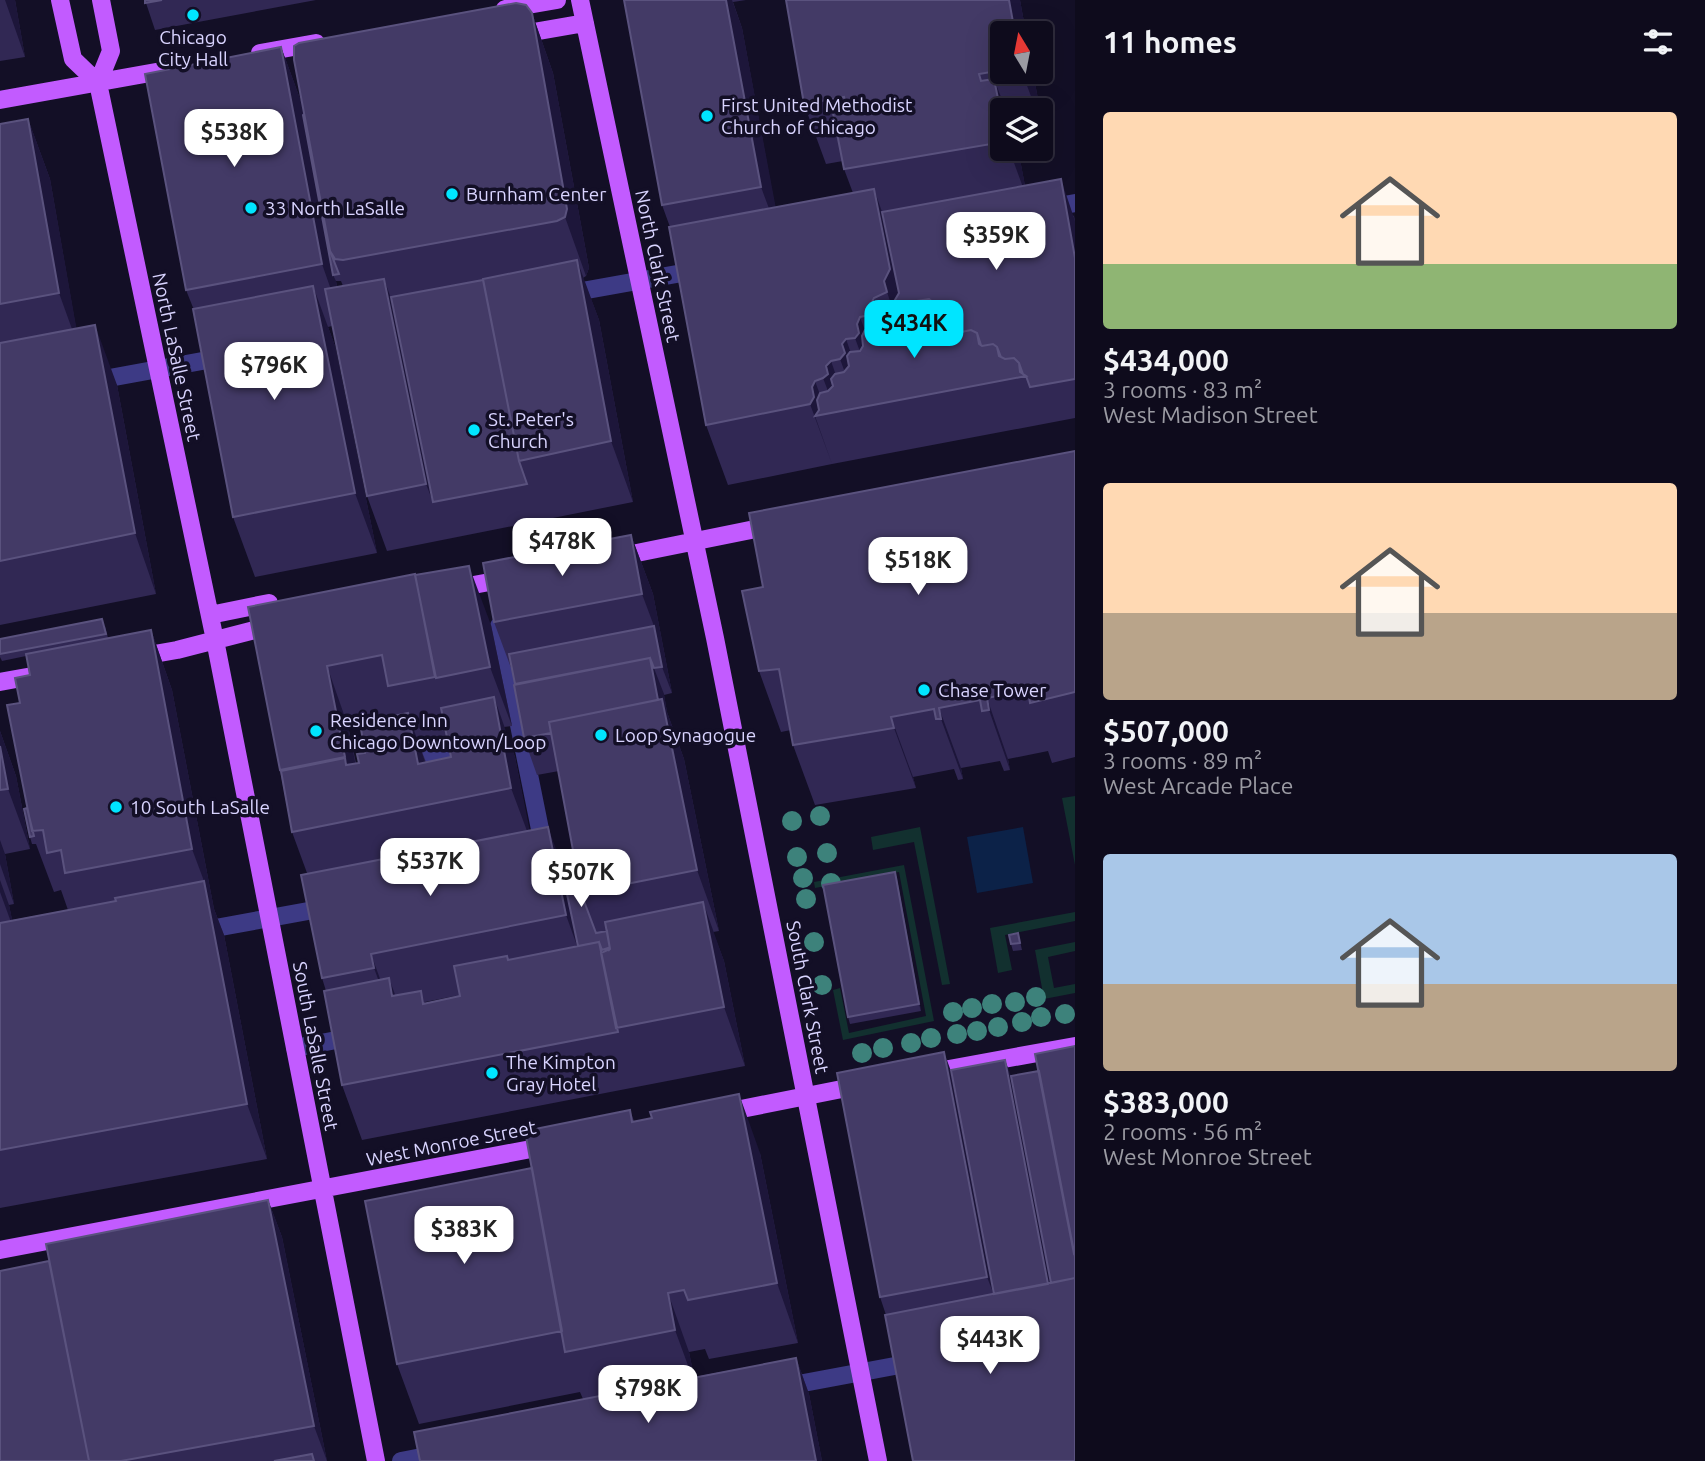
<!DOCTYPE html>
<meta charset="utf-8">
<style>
:root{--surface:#0e0b1c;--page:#171425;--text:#f1f3f6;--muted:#9b9ba3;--line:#2e2b3b;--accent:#00e5ff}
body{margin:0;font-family:Ubuntu,sans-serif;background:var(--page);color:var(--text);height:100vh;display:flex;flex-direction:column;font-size:26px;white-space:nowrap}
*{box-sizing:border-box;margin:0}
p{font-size:23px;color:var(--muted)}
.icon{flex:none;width:38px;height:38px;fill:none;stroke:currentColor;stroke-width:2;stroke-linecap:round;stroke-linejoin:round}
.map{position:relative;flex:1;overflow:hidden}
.drawer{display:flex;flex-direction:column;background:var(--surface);width:630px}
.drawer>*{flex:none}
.needle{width:46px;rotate:350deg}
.buttons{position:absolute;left:990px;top:21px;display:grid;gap:14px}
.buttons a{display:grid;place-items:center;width:63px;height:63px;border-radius:7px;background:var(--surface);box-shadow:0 7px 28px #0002,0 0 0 2px var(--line);font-size:35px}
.price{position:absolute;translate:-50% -60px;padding:0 16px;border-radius:14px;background:#fff;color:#222;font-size:23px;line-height:46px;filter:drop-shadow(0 2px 4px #0008)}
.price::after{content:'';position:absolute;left:50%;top:42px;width:21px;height:16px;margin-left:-10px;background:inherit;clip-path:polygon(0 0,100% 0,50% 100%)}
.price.selected{background:var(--accent);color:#111}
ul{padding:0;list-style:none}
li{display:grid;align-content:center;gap:14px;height:371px;padding:0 28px}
li span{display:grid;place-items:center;height:217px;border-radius:7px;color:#555}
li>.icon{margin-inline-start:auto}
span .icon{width:126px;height:126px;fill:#fffc;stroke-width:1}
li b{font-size:30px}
h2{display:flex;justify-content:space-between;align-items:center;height:84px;padding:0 28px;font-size:30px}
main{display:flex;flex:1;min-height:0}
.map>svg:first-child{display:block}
</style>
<main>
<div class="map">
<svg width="1075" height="1461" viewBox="0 0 1075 1461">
<rect width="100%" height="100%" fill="#130f26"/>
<path fill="#12302f" d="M1075,796V865L1062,798Z
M920,827L950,984L942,985L914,842L873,850L871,837Z
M904,865L934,1021L843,1040L833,990L840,988L849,1033L926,1016L899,872L815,888L814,882Z
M1075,912V921L1005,935L1012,970L998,973L990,928Z
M1075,942V951L1048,957L1054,988L1075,984V993L1044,999L1035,950Z"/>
<path fill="#0c2248" d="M1023,827L1033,883L977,893L967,837Z"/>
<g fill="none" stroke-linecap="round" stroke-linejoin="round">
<path stroke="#3d3a85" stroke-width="18" d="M1047,208L1075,203
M565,294L699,270
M93,381L224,357
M499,626L544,849
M415,759L474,748
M199,931L330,907
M295,1048L357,1036
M782,1387L916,1362
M401,1461L442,1453"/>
<path stroke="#c25bff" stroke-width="18" d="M60,0L73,59L98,83
M101,0L111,51L98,83L215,640L376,1461
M580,0L715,638L878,1461
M505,9L557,0
M516,35L585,23
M260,53L316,43
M0,100L167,70
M617,557L775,525
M452,589L511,578
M210,615L269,603
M137,657L177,650L274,625
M0,682L38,675
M927,1073L1075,1046
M721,1113L862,1085
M0,1250L552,1145"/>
</g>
<g fill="#3d827b">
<circle cx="820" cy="816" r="10"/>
<circle cx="792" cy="821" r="10"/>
<circle cx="827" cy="853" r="10"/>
<circle cx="797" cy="857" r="10"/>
<circle cx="803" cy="878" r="10"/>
<circle cx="831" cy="883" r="10"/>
<circle cx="806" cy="899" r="10"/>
<circle cx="814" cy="942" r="10"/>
<circle cx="822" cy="985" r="10"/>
<circle cx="1036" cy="997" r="10"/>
<circle cx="1015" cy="1002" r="10"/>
<circle cx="992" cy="1004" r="10"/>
<circle cx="972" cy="1008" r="10"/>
<circle cx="953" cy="1012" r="10"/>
<circle cx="1065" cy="1014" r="10"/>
<circle cx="1041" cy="1017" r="10"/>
<circle cx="1022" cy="1022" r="10"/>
<circle cx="998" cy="1027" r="10"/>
<circle cx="977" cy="1031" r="10"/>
<circle cx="957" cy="1034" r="10"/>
<circle cx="931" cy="1038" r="10"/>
<circle cx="911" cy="1043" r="10"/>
<circle cx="883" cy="1048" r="10"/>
<circle cx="862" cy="1053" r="10"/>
</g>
<path fill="#312854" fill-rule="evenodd" d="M0,0H15L25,57L0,61Z
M145,0H316L155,30Z
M624,0H746L733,2L742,28L775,207L853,193L844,169L843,161L826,164L804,104L786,0H1020L1026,33H1003V72H1033L1040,110H1003V149H1018L1025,186L1074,216L1075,221V418L832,464L728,485L706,425L670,227L662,205Z
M532,13L553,73L589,268L586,276L583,278L599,320L633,502L387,551L367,496L332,326L328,327L335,346L377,553L255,577L233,517L194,310L186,290L281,47L303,107ZM336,281H341L343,286L337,287Z
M28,119L50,179L76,328L117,385L156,594L0,625V124Z
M1075,451V757L1052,763L1048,751L1008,759L1010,770L1004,771L1000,761L961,768L963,779L958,780L954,769L913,777L916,788L815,805L793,745L791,730L781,732L759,671L763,587Z
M631,535L653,594L672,693L664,695L667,712L684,759L719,931L713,932L724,961L745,1066L362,1140L342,1085L326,991L322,978L307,873L292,832L248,607L491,625L512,726L504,727L515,757L529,830L560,861L575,858L559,771L537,775L524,738L514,676L494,622ZM360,724L365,753L359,763H356L348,726ZM447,739L451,757L426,762L419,744ZM460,995L425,1003V1002Z
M105,626L108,638L151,630L172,690L214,909L224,935L267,1159L0,1208V731L16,776L30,849L5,854L14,904L9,905L12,920L68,910L61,890L54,892L36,844H32L30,837L20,703L30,675L26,656L2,661L0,657V639Z
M895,872L897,879L921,1011L850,1024L848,1017Z
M1018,933L1022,950L1013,951L1011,944Z
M1075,1046V1461L886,1315L880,1297L951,1070L1011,1076L1039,1071Z
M630,1110L634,1121L760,1153L798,1343L709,1359L705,1349L689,1352L694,1377L796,1358L809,1394L822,1461H420L583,1399L580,1392L419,1424L397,1364L532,1168Z
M268,1200L282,1237L327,1461H0L49,1261Z"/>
<path fill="#1d163a" d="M5,0H15L25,57Z
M726,0H732L742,28L783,246L761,187Z
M1009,0H1020L1026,33H1015Z
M532,13L553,73L589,268L586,276L565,217Z
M281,47L303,107L333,275L336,281L343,324L322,264Z
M1022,72H1033L1040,110H1036Z
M994,79L1006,110H1003V123Z
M28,119L50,179L81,354L59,293Z
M1009,149H1018L1028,201Z
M1061,179L1075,221V258Z
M874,189L895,249L909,314L895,316L887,292L884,281Z
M577,260L599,320L633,502L611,441Z
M384,279L404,334L433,502L426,484Z
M313,286L335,346L377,553L355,493Z
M874,298L896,358L892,375L870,315L872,302Z
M860,317L882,377L877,398L855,338L857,324Z
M95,325L117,385L156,594L135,533Z
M846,339L867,399L858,408L840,359L842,344Z
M831,361L848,410L836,412L823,378L826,366Z
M815,381L827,414L815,416L832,464L810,404L812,387Z
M631,535L653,594L672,693L662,667L654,626L642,594Z
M469,566L491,625L512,726L490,667Z
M151,630L172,690L214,909L224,935L267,1159L247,1104L204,881L192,849Z
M650,658L664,694L667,712L684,759L719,931L697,870L661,712Z
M327,666L348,726L366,817L346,765Z
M494,697L515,757L533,847L511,788Z
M987,698L1008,759L1010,770L989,710Z
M939,708L961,768L963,779L941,719Z
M408,713L429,773L418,764Z
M891,717L913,777L916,788L894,728Z
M0,731L16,776L30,849L8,789L0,746Z
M548,827L568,882L580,954L566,915Z
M0,840L5,854L14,904L0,864Z
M895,872L897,879L921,1011L919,1004Z
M0,880L9,905L15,933L0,892Z
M703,902L724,961L745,1066L724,1007Z
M371,954L391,1009L394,1023L374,968Z
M389,978L409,1033L392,996Z
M944,1052L964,1107L994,1295L987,1277Z
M1005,1060L1019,1097L1057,1300L1048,1284Z
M739,1094L760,1153L798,1343L777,1283Z
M268,1200L282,1237L327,1461L314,1426Z
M668,1293L689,1352L697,1390L675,1330Z
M796,1358L809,1394L822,1461H816Z"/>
<path fill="#433a66" stroke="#5a527e" stroke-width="2" d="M145,0H162L145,3Z
M624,0H726L761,187L662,205Z
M786,0H1009L1015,33H1003V70L979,74L981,81L994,79L1003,123V142L844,169L832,108L846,105L844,97L804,104Z
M516,3L526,5L532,13L567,209L565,217L557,221L343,260L335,259L330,251L294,60V46L299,43Z
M281,47L322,264L186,290L145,74Z
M304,114L330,251L339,274L333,275L303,115Z
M28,119L59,293L0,304V124Z
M1061,179L1075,258V379L1030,387L1026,376L1023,374L1019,363L1014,358L1005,359L1001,357L997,347L993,344L982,346L981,345L977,333L971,330L961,332L957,320L949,314L940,315L938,314L934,303L929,299L892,305L899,293L882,212Z
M874,189L890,269L884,281L887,292L874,298L872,302L873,310L870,315L860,317L857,324L859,333L855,338L846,339L842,344L845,353L840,359L831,361L826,366L828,374L823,378L815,381L812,387L814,397L810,404L706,425L669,227Z
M577,260L611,441L519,461L483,279Z
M384,279L426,484L367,496L325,289Z
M483,280L519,461L527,484L433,502L391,297Z
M313,286L355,493L233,517L193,309Z
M929,299L934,303L936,313L940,315L949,314L957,320L956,328L961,332L971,330L977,333L979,344L982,346L993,344L997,347L999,356L1005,359L1014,358L1019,363L1020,372L1026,376L815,416L819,410L817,400L820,393L828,391L833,386L831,379L835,374L844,372L849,366L847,356L850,352L860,351L863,346L862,336L865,330L875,328L878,322L876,315L878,311L891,305Z
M95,325L135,533L0,561V343Z
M1075,451V692L1030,703L1028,690L987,698L989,710L982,711L980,700L939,708L941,719H936L934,709L891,717L894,728L793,745L779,669L759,671L742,591L763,587L749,513Z
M631,535L642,594L494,622L483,563Z
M469,566L490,667L436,678L415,575Z
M415,574L435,677L388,686L382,655L327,666L345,757L280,770L248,607Z
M102,619L106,634L0,654V639Z
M654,626L662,667L654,668L650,658L515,684L509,654Z
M151,630L192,849L65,873L61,850L47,853L43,830L32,831L7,705L20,703L15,678L30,675L26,654Z
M650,658L658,700L549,722L551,733L524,738L514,685Z
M494,697L511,788L292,832L281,771L345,758L346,765L359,763L357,754L365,753L360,723L408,713L418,764L451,757L441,708Z
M662,699L697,870L581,893L549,722Z
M0,746L8,789L0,790Z
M27,808L34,836L30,837L24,809Z
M548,827L566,915L371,954L374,968L322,978L301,875Z
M575,858L581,893L596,933L607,931L610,949L609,950L608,948L602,950L599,942L578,946L560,861Z
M895,872L919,1004L848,1017L823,885Z
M204,881L247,1104L0,1150V923L116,901L115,898Z
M703,902L724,1007L616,1028L601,953L610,949L605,922Z
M1018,933L1020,943L1011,944L1009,935Z
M599,942L618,1032L342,1085L324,991L389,978L392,996L421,991L423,1004L460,996L454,966L507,956L508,960Z
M1075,1046V1254H1074L1035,1054Z
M944,1052L987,1277L880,1297L837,1073Z
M1005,1060L1048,1284L994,1294L951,1070Z
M1039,1071L1075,1257V1278L1051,1283L1011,1076Z
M739,1094L777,1283L688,1300L684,1290L668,1293L675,1330L565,1352L525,1131L630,1110L632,1122L652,1118L650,1112Z
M532,1168L562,1331L397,1364L365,1201Z
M268,1200L314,1426L121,1461H89L46,1244Z
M49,1261L89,1461H0V1271Z
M1075,1278V1461H913L885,1315Z
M796,1358L816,1461H420L414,1432Z
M312,1454L314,1461H274Z"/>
<g fill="#00e5ff" stroke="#130f26" stroke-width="2.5">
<circle cx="193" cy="15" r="7"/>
<circle cx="707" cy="116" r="7"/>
<circle cx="452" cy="194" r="7"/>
<circle cx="251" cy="208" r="7"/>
<circle cx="474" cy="430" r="7"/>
<circle cx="924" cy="690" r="7"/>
<circle cx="316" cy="731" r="7"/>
<circle cx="601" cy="735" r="7"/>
<circle cx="116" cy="807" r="7"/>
<circle cx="492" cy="1073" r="7"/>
</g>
<g text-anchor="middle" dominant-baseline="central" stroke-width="7" stroke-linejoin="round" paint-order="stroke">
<g font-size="19" fill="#d9d4ff" stroke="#130f26" text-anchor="start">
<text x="193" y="37" text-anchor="middle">Chicago<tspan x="193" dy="22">City Hall</tspan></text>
<text x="721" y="105">First United Methodist<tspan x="721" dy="22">Church of Chicago</tspan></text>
<text x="466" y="194">Burnham Center</text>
<text x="265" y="208">33 North LaSalle</text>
<text x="488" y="419">St. Peter's<tspan x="488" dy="22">Church</tspan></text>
<text x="938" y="690">Chase Tower</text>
<text x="330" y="720">Residence Inn<tspan x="330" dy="22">Chicago Downtown/Loop</tspan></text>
<text x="615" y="735">Loop Synagogue</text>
<text x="130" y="807">10 South LaSalle</text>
<text x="506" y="1062">The Kimpton<tspan x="506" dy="22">Gray Hotel</tspan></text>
</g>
<g font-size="19" fill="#d9d4ff" stroke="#130f26">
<text transform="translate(658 266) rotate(78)">North Clark Street</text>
<text transform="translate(177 357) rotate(78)">North LaSalle Street</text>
<text transform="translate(808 997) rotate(79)">South Clark Street</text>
<text transform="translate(316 1046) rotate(79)">South LaSalle Street</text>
<text transform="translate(451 1143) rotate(-11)">West Monroe Street</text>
</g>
</g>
</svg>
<div class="buttons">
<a><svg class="needle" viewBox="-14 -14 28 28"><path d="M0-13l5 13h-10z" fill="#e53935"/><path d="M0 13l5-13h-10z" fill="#9b9ba3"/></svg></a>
<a><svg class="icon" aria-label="layers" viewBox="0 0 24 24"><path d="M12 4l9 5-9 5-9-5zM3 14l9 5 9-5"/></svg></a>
</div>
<b class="price" style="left:234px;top:169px">$538K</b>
<b class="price" style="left:996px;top:272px">$359K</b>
<b class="price selected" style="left:914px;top:360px">$434K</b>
<b class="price" style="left:274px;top:402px">$796K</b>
<b class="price" style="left:562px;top:578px">$478K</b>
<b class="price" style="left:918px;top:597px">$518K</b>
<b class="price" style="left:430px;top:898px">$537K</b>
<b class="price" style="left:581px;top:909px">$507K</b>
<b class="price" style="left:464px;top:1266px">$383K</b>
<b class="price" style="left:990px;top:1376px">$443K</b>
<b class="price" style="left:648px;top:1425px">$798K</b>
</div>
<section class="drawer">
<h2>11 homes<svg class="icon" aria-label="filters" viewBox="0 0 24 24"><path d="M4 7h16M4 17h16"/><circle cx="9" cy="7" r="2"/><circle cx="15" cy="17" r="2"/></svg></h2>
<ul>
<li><span style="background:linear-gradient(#ffd9b3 70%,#8fb573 0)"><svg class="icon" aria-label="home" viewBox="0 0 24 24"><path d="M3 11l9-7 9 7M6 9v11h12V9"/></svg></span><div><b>$434,000</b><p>3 rooms · 83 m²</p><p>West Madison Street</p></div></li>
<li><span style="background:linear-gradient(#ffd9b3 60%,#b9a48a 0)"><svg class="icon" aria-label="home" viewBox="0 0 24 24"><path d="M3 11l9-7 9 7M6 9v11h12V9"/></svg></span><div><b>$507,000</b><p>3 rooms · 89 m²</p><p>West Arcade Place</p></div></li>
<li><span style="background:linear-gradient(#a9c7e8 60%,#b9a48a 0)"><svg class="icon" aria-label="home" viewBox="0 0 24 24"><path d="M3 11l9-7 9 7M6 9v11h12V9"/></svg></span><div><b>$383,000</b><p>2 rooms · 56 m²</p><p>West Monroe Street</p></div></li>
</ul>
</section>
</main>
